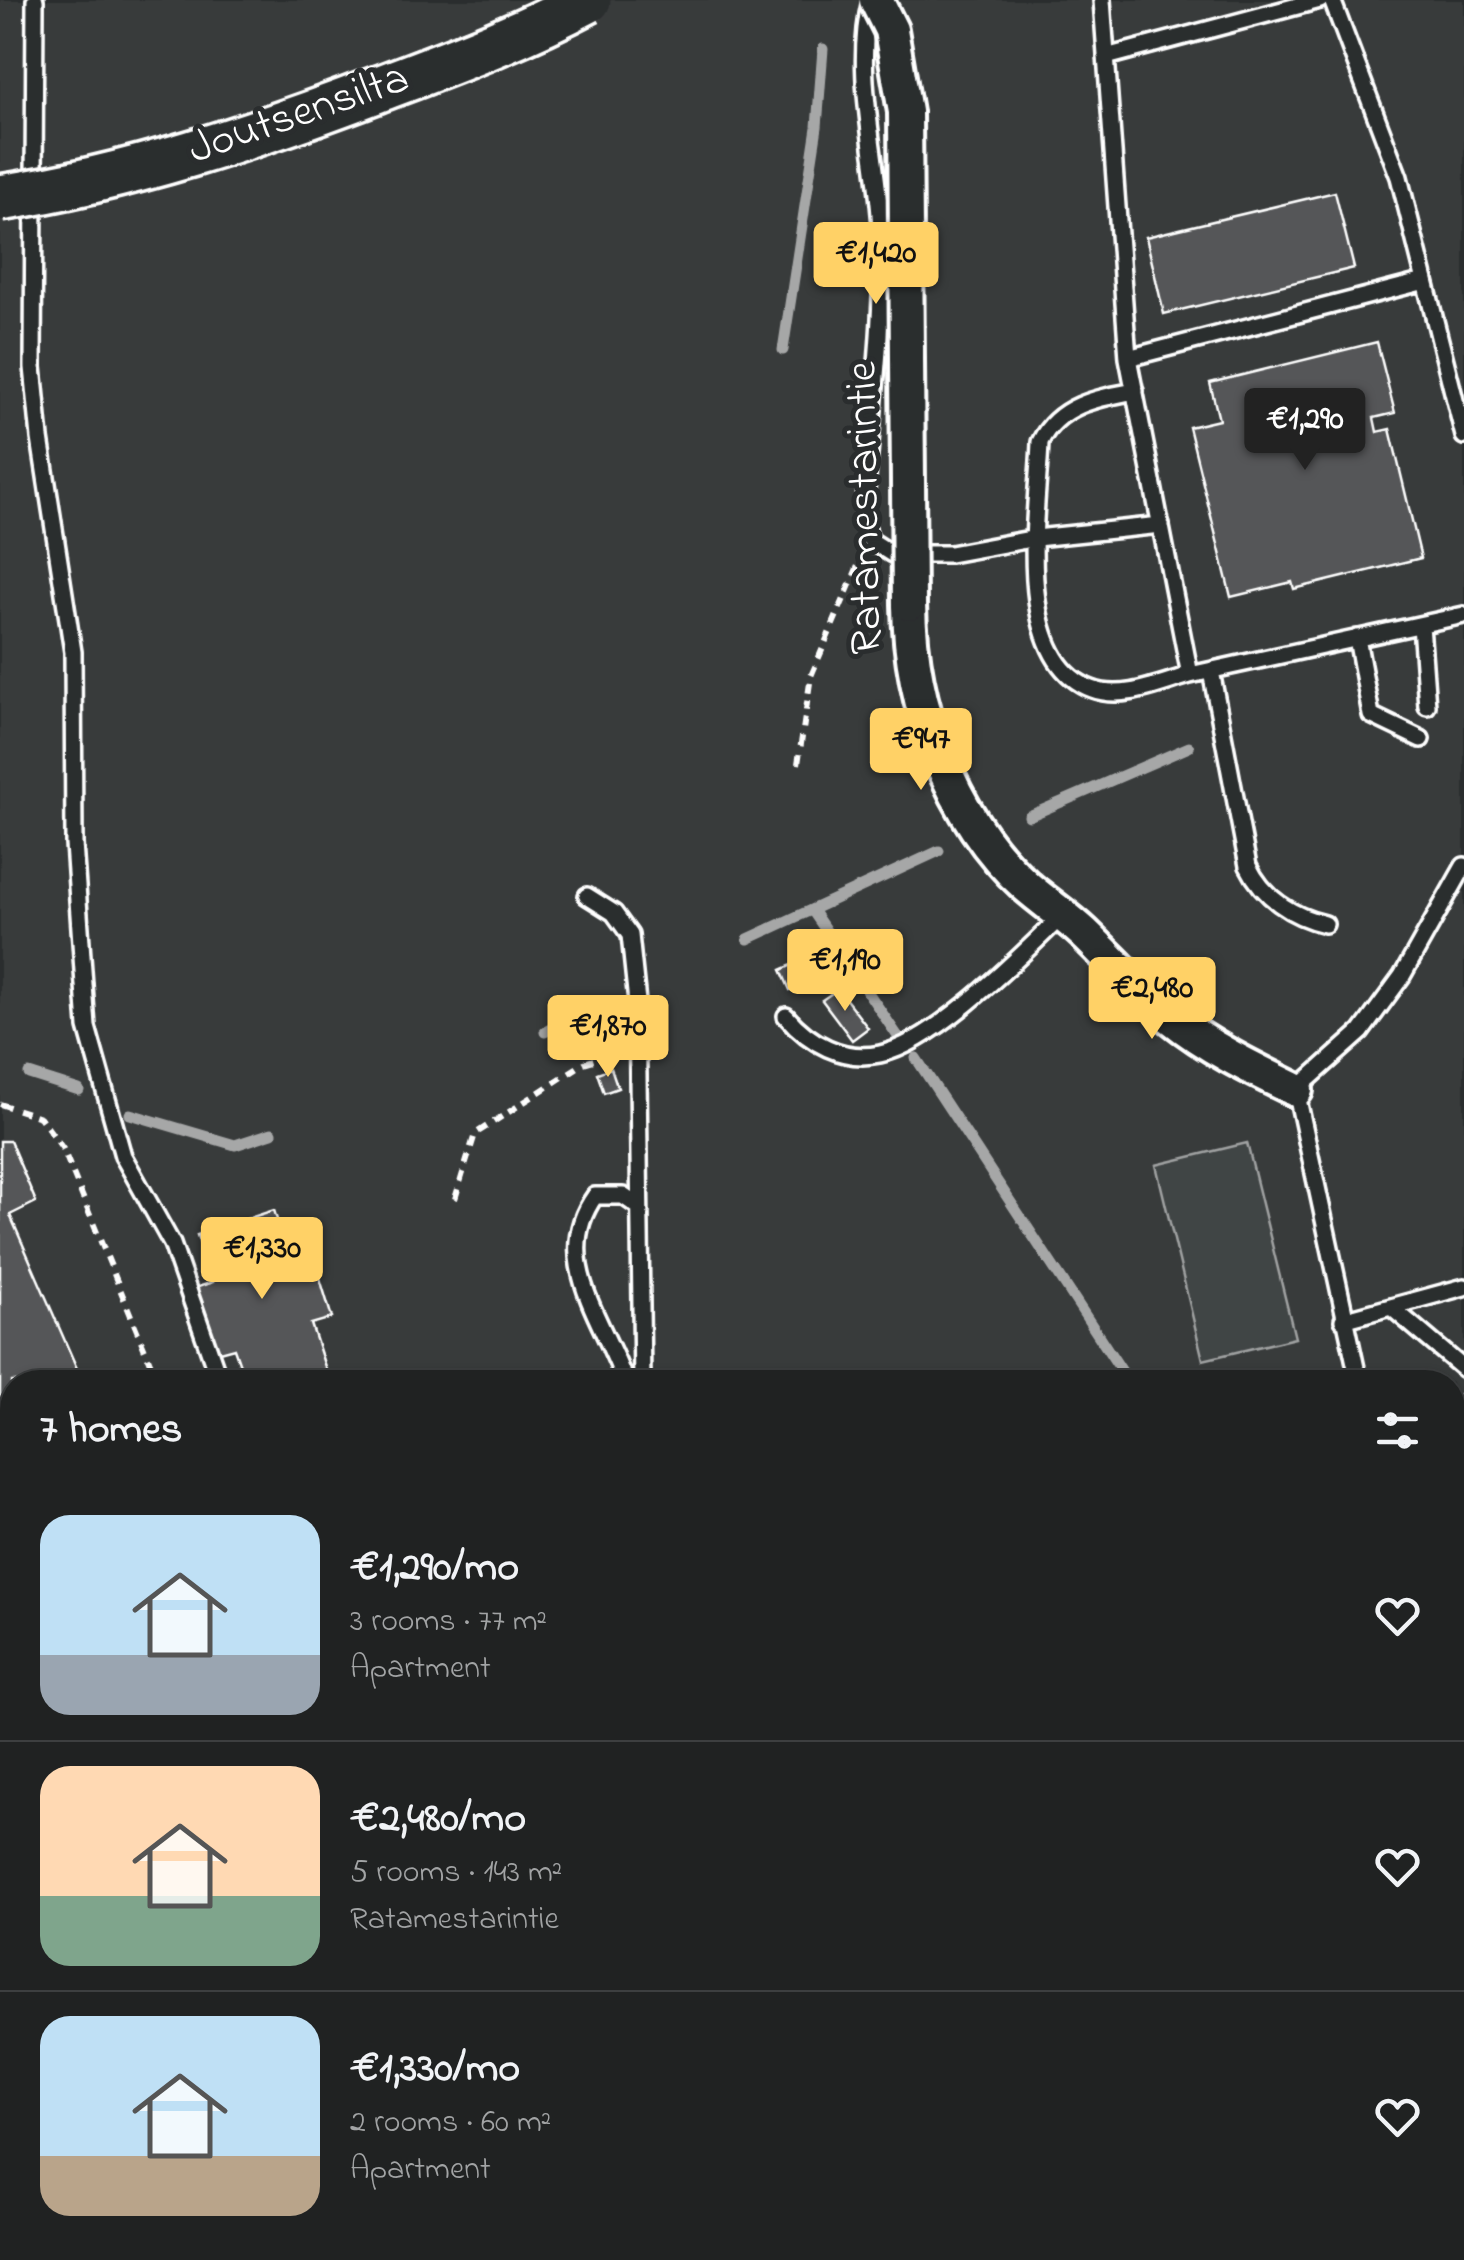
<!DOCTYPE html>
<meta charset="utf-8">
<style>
:root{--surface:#202222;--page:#2d2f2f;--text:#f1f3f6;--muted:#a2a4a5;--line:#3d3f40;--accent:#ffd166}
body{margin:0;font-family:"Indie Flower",sans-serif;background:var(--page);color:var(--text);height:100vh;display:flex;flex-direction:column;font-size:38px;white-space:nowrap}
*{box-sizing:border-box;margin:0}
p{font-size:32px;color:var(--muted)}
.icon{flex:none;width:55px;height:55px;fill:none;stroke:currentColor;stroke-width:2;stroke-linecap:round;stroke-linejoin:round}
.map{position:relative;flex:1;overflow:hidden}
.details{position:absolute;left:0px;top:1370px;width:1465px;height:890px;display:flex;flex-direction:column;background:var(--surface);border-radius:40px 40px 0 0;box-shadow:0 2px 8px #0004,0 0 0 2px var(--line)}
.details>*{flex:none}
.price{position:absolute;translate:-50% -85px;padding:0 22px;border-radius:10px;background:var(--accent);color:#111;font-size:32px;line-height:65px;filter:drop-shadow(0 2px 5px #0008)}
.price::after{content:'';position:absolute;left:50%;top:60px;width:30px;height:22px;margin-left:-15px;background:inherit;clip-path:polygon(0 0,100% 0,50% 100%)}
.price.selected{background:#222;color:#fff}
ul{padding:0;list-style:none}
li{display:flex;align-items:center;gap:30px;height:250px;padding:0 40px}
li+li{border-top:2px solid var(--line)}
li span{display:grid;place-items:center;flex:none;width:280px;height:200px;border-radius:30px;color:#555}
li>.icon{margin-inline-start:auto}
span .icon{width:120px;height:120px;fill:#fffc;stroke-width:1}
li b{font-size:42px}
h2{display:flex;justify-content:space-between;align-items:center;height:120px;padding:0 40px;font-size:42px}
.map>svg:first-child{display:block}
</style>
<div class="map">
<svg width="1464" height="2260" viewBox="0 0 1464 2260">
<rect width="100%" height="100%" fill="#2a2d2e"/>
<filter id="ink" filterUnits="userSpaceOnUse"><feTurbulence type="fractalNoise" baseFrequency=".01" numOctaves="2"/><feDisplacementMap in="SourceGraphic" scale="20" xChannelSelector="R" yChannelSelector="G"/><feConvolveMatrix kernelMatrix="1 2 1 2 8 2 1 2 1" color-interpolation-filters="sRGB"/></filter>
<g filter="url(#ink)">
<path fill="#373a3b" d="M0,0H1464V2260H223L218,2248H1452V1382H12V2094L0,2095Z"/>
<path fill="#414445" stroke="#a0a2a2" stroke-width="2.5" d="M1247,1143L1295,1338L1203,1360L1156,1165Z
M12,2094V2248H104L110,2260H0V2095Z"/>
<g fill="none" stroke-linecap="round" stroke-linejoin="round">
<path stroke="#a6a7a7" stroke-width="11" d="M783,350L817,127L823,49
M1029,816L1189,747
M812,910L897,1035
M748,939L939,851
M545,1032L592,1006
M916,1058L1129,1382
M29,1074L79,1090
M130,1114L235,1145L272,1133"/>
</g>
<path fill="#555758" stroke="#fff" stroke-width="2.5" d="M1335,192L1354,268L1164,314L1146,237Z
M1377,342L1395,413L1374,418L1377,432L1390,429L1421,558L1294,589L1292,582L1231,597L1189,427L1219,420L1210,383Z
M817,954L826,975L790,990L781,970Z
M838,989L868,1028L852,1040L822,1000Z
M611,1068L618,1088L604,1093L597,1073Z
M0,1141H10L36,1202L10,1215L79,1373L59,1382H12V1403L0,1408Z
M274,1210L289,1259L312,1252L332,1318L311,1324L329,1379L318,1382H246L234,1348L212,1354L192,1289L213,1282L197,1235Z
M12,1468V1554L0,1525V1473Z
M1464,1951V2101L1452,2104V1952Z"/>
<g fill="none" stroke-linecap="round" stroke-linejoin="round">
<defs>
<path id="lane" d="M35,0L33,367L40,438L73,652L74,844L87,1027L123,1156L172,1244L220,1382
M871,0C853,73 877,153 881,228C885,324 870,422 864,518L870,540L892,554H950L1036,538L1161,525
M1102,0L1128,358L1190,675L1464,615
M1332,0L1399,177L1464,436
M1106,57L1320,0
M1128,358L1425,281
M1135,391C1097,398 1058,405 1040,442C1038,508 1011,659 1092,689C1123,701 1161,683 1190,675
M1421,625L1427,706
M1357,638L1371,715L1421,739
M1211,671L1248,866C1263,897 1291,916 1325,924
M587,896L614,913L630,935L637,1002L642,1382
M786,1016C809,1043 843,1062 880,1054C937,1042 1022,954 1064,914
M1391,1307L1464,1369
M1343,1320L1464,1287
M625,1382C604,1320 550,1259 595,1196H623L639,1207
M1359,1382L1296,1090L1361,1032L1402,976L1464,866
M1452,1619L1464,1636
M1452,1901H1464
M893,2248L899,2260"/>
<path id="street" d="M909,604C910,704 950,817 1025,885C1044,902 1066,916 1084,933C1113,961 1141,992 1172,1018C1209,1048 1253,1069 1296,1090"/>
<path id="secondary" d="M0,1852L12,1880
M168,2248L173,2260"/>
</defs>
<use href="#lane" stroke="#fff" stroke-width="22"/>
<use href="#street" stroke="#fff" stroke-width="40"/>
<use href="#secondary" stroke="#fff" stroke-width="52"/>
<path stroke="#fff" stroke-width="6" stroke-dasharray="10 8" stroke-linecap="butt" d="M798,764L811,676L861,559
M0,1104L40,1117L63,1149L158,1382
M455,1199L475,1134L584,1063L613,1054
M1458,1394L1464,1405
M0,1782L12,1810
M0,1926L12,1955
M538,2248L543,2260"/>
<use href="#lane" stroke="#2a2d2e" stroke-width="15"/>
<use href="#street" stroke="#2a2d2e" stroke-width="32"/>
<use href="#secondary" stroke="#2a2d2e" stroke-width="45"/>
<defs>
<path id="street-bridge" d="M876,0L891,30L905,112L909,604"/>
<path id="secondary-bridge" d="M0,198C129,178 255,136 376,90C447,63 521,36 588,0"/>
</defs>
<use href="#street-bridge" stroke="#fff" stroke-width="40" stroke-linecap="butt"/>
<use href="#secondary-bridge" stroke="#fff" stroke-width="52" stroke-linecap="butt"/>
<use href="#street-bridge" stroke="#2a2d2e" stroke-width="32"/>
<use href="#secondary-bridge" stroke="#2a2d2e" stroke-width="45"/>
</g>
</g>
<g text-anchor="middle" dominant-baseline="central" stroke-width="10" stroke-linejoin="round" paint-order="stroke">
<g font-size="45" fill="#fff" stroke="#2a2d2e">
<text transform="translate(299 115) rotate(-19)">Joutsensilta</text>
<text transform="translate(866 508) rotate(-91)">Ratamestarintie</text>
</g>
</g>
</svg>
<b class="price" style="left:876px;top:307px">€1,420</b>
<b class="price selected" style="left:1305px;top:473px">€1,290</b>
<b class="price" style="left:921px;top:793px">€947</b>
<b class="price" style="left:845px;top:1014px">€1,190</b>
<b class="price" style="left:1152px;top:1042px">€2,480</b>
<b class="price" style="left:608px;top:1080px">€1,870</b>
<b class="price" style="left:262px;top:1302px">€1,330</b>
<section class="details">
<h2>7 homes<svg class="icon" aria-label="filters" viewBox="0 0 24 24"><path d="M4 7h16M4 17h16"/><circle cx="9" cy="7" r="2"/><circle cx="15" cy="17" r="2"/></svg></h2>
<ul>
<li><span style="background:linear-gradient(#bfe0f5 70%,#9aa5b1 0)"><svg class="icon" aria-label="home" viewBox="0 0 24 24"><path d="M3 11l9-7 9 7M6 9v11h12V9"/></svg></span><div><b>€1,290/mo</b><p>3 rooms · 77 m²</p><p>Apartment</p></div><svg class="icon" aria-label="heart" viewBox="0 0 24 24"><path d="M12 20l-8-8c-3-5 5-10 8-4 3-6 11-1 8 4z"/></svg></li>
<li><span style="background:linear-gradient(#ffd9b3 65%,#7fa58c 0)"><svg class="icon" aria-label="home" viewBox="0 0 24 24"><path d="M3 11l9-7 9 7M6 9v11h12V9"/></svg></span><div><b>€2,480/mo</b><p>5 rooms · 143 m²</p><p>Ratamestarintie</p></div><svg class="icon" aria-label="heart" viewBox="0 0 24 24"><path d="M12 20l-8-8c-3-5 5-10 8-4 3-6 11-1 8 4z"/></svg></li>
<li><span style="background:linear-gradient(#bfe0f5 70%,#b9a48a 0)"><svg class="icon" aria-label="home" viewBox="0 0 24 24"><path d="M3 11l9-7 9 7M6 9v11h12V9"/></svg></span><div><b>€1,330/mo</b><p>2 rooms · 60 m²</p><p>Apartment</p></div><svg class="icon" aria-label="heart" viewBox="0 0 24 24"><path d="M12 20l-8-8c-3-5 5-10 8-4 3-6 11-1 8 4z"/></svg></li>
</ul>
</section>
</div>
